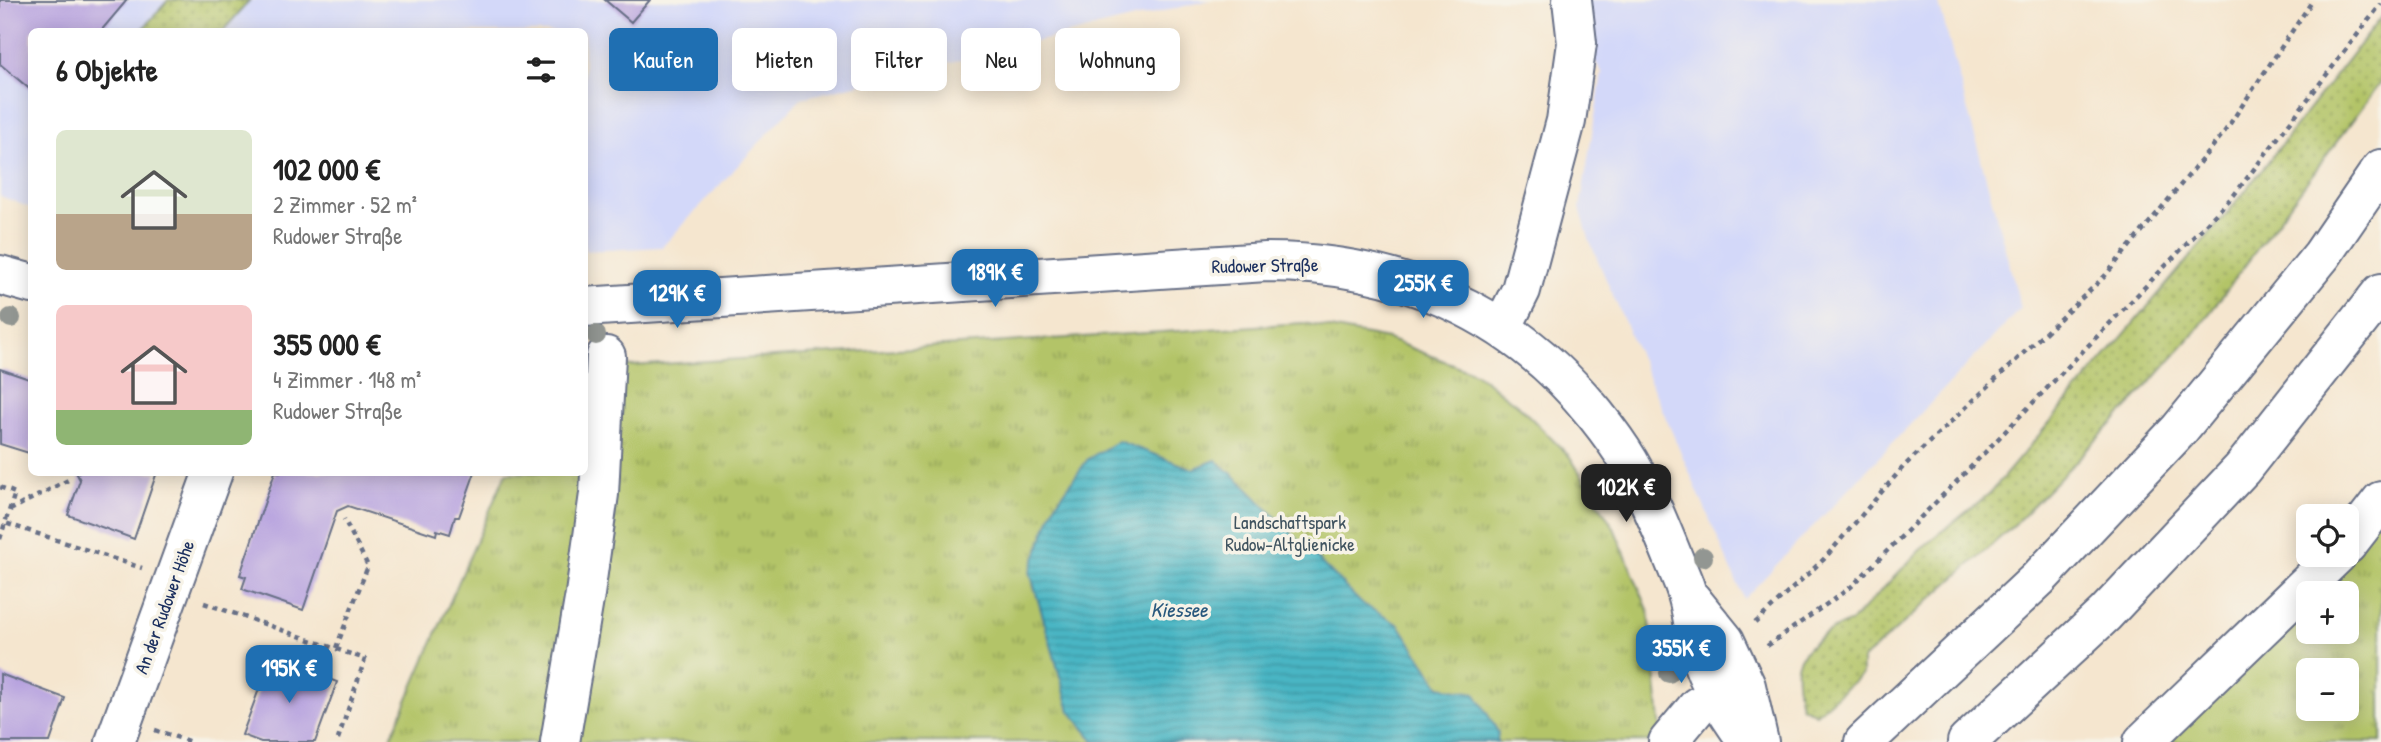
<!DOCTYPE html>
<html lang="de">
<meta charset="utf-8">
<style>
:root{--surface:#fff;--page:#f2f2f2;--text:#222;--muted:#767676;--accent:#1f6fb2}
body{margin:0;font-family:"Patrick Hand",sans-serif;background:var(--page);color:var(--text);height:100vh;display:flex;flex-direction:column;font-size:26px;white-space:nowrap}
*{box-sizing:border-box;margin:0}
p{font-size:23px;color:var(--muted)}
.icon{flex:none;width:38px;height:38px;fill:none;stroke:currentColor;stroke-width:2;stroke-linecap:round;stroke-linejoin:round}
.map{position:relative;flex:1;overflow:hidden}
.panel{position:absolute;left:28px;top:28px;width:560px;height:448px;display:flex;flex-direction:column;background:var(--surface);border-radius:10px;box-shadow:0 4px 18px #0003}
.panel>*{flex:none}
.hud{position:absolute;left:609px;top:28px;width:665px;height:63px;display:flex;gap:14px}
.tools{position:absolute;left:2296px;top:504px;display:grid;gap:14px}
.tools a{display:grid;place-items:center;width:63px;height:63px;border-radius:10px;background:var(--surface);box-shadow:0 4px 18px #0003;font-size:35px}
.price{position:absolute;translate:-50% -60px;padding:0 16px;border-radius:14px;background:var(--accent);color:#fff;font-size:23px;line-height:46px;filter:drop-shadow(0 2px 4px #0008)}
.price::after{content:'';position:absolute;left:50%;top:42px;width:21px;height:16px;margin-left:-10px;background:inherit;clip-path:polygon(0 0,100% 0,50% 100%)}
.price.current{background:#222;color:#fff}
ul{padding:0;list-style:none}
li{display:flex;align-items:center;gap:21px;height:175px;padding:0 28px}
li span{display:grid;place-items:center;flex:none;width:196px;height:140px;border-radius:10px;color:#555}
li>.icon{margin-inline-start:auto}
span .icon{width:84px;height:84px;fill:#fffc;stroke-width:1}
li b{font-size:30px}
h2{display:flex;justify-content:space-between;align-items:center;height:84px;padding:0 28px;font-size:30px}
.tag{padding:0 24px;border-radius:10px;background:var(--surface);box-shadow:0 4px 18px #0003;font-size:24px;line-height:63px}
.tag.current{background:var(--accent);color:#fff}
.map>svg:first-child{display:block}
</style>
<div class="map">
<svg width="2381" height="742" viewBox="0 0 2381 742">
<defs>
<pattern id="grass-dots" width="8" height="8" patternUnits="userSpaceOnUse" patternTransform="scale(1.75)"><rect width="8" height="8" fill="#b3c468"/><path d="M2 2h.1M6 6h.1" fill="none" stroke="#91a059" stroke-width="1.8" stroke-linecap="round"/></pattern>
<pattern id="park-tufts" width="24" height="20" patternUnits="userSpaceOnUse" patternTransform="scale(1.75)"><rect width="24" height="20" fill="#b3c468"/><path d="M3 7l-1-3M5 7V3M7 7l1-3M15 17l-1-3M17 17v-4M19 17l1-3" fill="none" stroke="#91a059"/></pattern>
<pattern id="water-rules" width="6" height="5" patternUnits="userSpaceOnUse" patternTransform="scale(1.75)"><rect width="6" height="5" fill="#49b6c4"/><path d="M0 2.5h6" fill="none" stroke="#3c94a2"/></pattern>
</defs>
<rect width="100%" height="100%" fill="#f7f3e8"/>
<filter id="ink" filterUnits="userSpaceOnUse"><feTurbulence type="fractalNoise" baseFrequency=".0143" numOctaves="2"/><feDisplacementMap in="SourceGraphic" scale="14" xChannelSelector="R" yChannelSelector="G"/><feConvolveMatrix kernelMatrix="1 2 1 2 8 2 1 2 1" color-interpolation-filters="sRGB"/></filter>
<filter id="wash" filterUnits="userSpaceOnUse"><feTurbulence type="fractalNoise" baseFrequency=".00686" numOctaves="4" result="noise"/><feDisplacementMap in="SourceGraphic" scale="28" xChannelSelector="R" yChannelSelector="G"/><feGaussianBlur stdDeviation="1.57" result="paint"/><feColorMatrix in="noise" values="0 0 0 0 0 0 0 0 0 0 0 0 0 0 0 0 0 1.4 0 .05"/><feComposite in="paint" operator="in"/></filter>
<g filter="url(#wash)">
<rect width="100%" height="100%" fill="#f5e6cf"/>
<path fill="#d3d8f9" d="M0,0H1210L801,98L662,247L585,251L584,32H32L31,208L0,196Z
M1560,0H1938L2021,308L1744,599L1590,242L1580,208L1602,73Z"/>
<path fill="url(#grass-dots)" stroke="#677a63" stroke-width="2" d="M168,0H250L223,31H141Z
M2381,17V82L2197,330L2132,403L2013,526L1862,660V674L1816,714L1801,706C1799,694 1795,678 1797,667C1801,645 1833,628 1852,621L1923,547L1990,493L2238,200Z"/>
<path fill="url(#park-tufts)" stroke="#677a63" stroke-width="2" fill-rule="evenodd" d="M1303,323L1388,339L1475,373L1520,407L1570,457L1614,528L1649,612L1662,742H389L506,473L584,472L585,369Z
M2381,515V742H2164ZM2308,593H2347V632H2308ZM2308,670H2347V709H2308Z"/>
<path fill="url(#water-rules)" stroke="#327291" stroke-width="2" d="M1118,441L1193,469L1216,460L1240,481L1361,603L1399,625L1440,687L1475,693L1498,732L1497,742H1095L1070,711L1030,572L1055,505L1088,459Z"/>
<g id="blocks">
<path fill="#b7a3df" d="M0,0H127L100,32H32V91L0,64Z
M605,0H650L631,22Z
M0,369L32,380V454L0,444Z
M76,472H157L134,539L68,515L80,480Z
M275,472H475L459,517H455L450,534L437,530L436,535L348,506L337,511L303,610L242,589L246,577L240,575Z
M271,657L337,682L315,742H261L242,735Z
M0,674L65,698L50,742H0Z"/>
</g>
</g>
<g filter="url(#ink)">
<use href="#blocks" fill-opacity="0" stroke="#676f86" stroke-width="2"/>
<g fill="none" stroke-linecap="round" stroke-linejoin="round">
<defs>
<path id="minor" d="M0,275L32,284
M584,307L1266,262C1397,262 1512,311 1595,414C1607,429 1619,445 1629,462C1651,500 1666,541 1683,582C1692,604 1693,626 1698,649C1707,683 1728,714 1748,742
M1502,328L1521,290L1566,121L1577,43L1572,0
M2347,545L2381,501
M1691,599L1725,641L1746,686L1759,742
M115,742L213,472
M560,742L585,594L599,494L606,356
M1668,742L1698,706
M2143,742L2337,555"/>
<path id="highway" d="M1864,742L2038,579L2179,430L2322,255L2381,169
M1967,742L2105,614L2242,469L2381,293"/>
</defs>
<use href="#minor" stroke="#676f86" stroke-width="42"/>
<use href="#highway" stroke="#676f86" stroke-width="42"/>
<path stroke="#676f86" stroke-width="4.5" stroke-dasharray="5 5" stroke-linecap="butt" d="M0,487L15,493L5,523L142,568
M10,510L72,478
M0,539L5,523
M204,603L365,659L337,742
M1755,623L1824,559L1904,466L2104,277L2223,134L2313,0
M1767,646L1851,587L1963,475L2234,195L2381,4
M336,648L368,566L344,519
M155,730L191,742"/>
<use href="#minor" stroke="#fff" stroke-width="38"/>
<use href="#highway" stroke="#fff" stroke-width="38"/>
</g>
<g fill="#929692">
<circle cx="11" cy="318" r="10"/>
<circle cx="596" cy="335" r="10"/>
<circle cx="1703" cy="557" r="10"/>
<circle cx="1669" cy="673" r="10"/>
</g>
</g>
<g text-anchor="middle" dominant-baseline="central" stroke-width="7" stroke-linejoin="round" paint-order="stroke">
<g font-size="19" fill="#1b2f5e" stroke="#f7f3e8">
<text transform="translate(1265 265) rotate(-1)">Rudower Straße</text>
<text transform="translate(164 607) rotate(-70)">An der Rudower Höhe</text>
</g>
<g font-size="19" fill="#415460" stroke="#f7f3e8">
<text x="1290" y="522">Landschaftspark<tspan x="1290" dy="22">Rudow-Altglienicke</tspan></text>
</g>
<g font-size="21" font-style="italic" fill="#29587d" stroke="#f7f3e8">
<text x="1179" y="609">Kiessee</text>
</g>
</g>
</svg>
<div class="tools">
<a><svg class="icon" aria-label="locate" viewBox="0 0 24 24"><circle cx="12" cy="12" r="6"/><path d="M12 2v4M12 18v4M2 12h4M18 12h4"/></svg></a>
<a>+</a>
<a>−</a>
</div>
<b class="price" style="left:995px;top:309px">189K €</b>
<b class="price" style="left:1423px;top:320px">255K €</b>
<b class="price" style="left:677px;top:330px">129K €</b>
<b class="price current" style="left:1626px;top:524px">102K €</b>
<b class="price" style="left:1681px;top:685px">355K €</b>
<b class="price" style="left:289px;top:705px">195K €</b>
<div class="hud">
<a class="tag current">Kaufen</a>
<a class="tag">Mieten</a>
<a class="tag">Filter</a>
<a class="tag">Neu</a>
<a class="tag">Wohnung</a>
</div>
<section class="panel">
<h2>6 Objekte<svg class="icon" aria-label="filters" viewBox="0 0 24 24"><path d="M4 7h16M4 17h16"/><circle cx="9" cy="7" r="2"/><circle cx="15" cy="17" r="2"/></svg></h2>
<ul>
<li><span style="background:linear-gradient(#dfe7d0 60%,#b9a48a 0)"><svg class="icon" aria-label="home" viewBox="0 0 24 24"><path d="M3 11l9-7 9 7M6 9v11h12V9"/></svg></span><div><b>102 000 €</b><p>2 Zimmer · 52 m²</p><p>Rudower Straße</p></div></li>
<li><span style="background:linear-gradient(#f6c9c9 75%,#8fb573 0)"><svg class="icon" aria-label="home" viewBox="0 0 24 24"><path d="M3 11l9-7 9 7M6 9v11h12V9"/></svg></span><div><b>355 000 €</b><p>4 Zimmer · 148 m²</p><p>Rudower Straße</p></div></li>
</ul>
</section>
</div>
